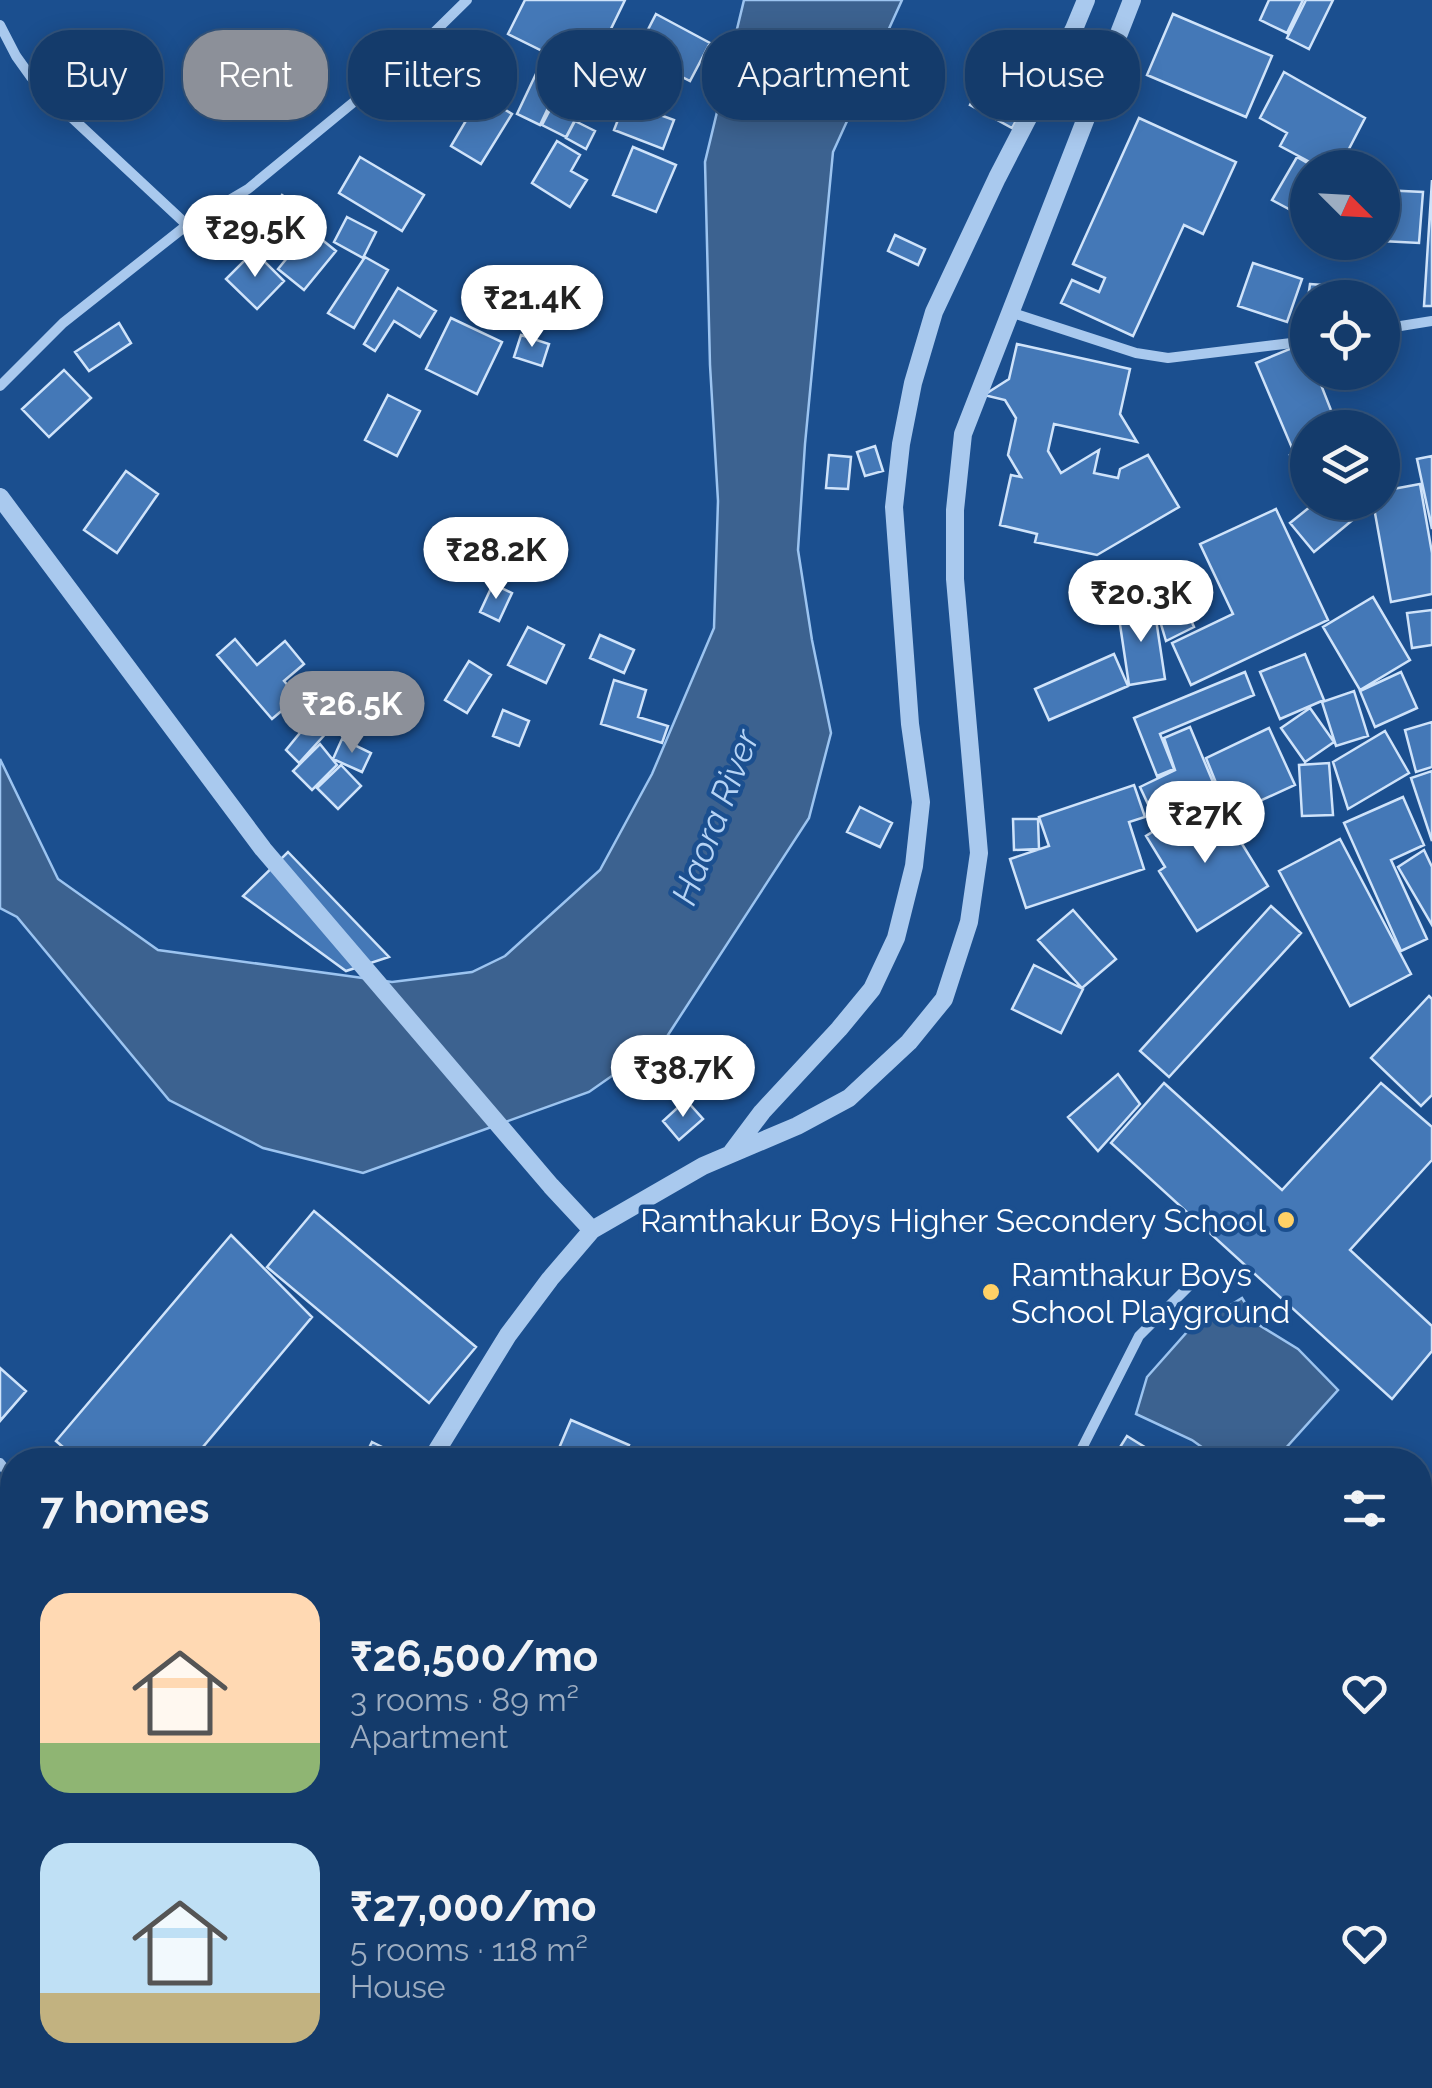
<!DOCTYPE html>
<meta charset="utf-8">
<style>
:root{--surface:#143b6b;--page:#214673;--text:#f1f3f6;--muted:#9dadc1;--line:#33557e;--accent:#8c9099}
body{margin:0;font-family:Raleway,sans-serif;background:var(--page);color:var(--text);height:100vh;display:flex;flex-direction:column;font-size:38px;white-space:nowrap}
*{box-sizing:border-box;margin:0}
p{font-size:32px;color:var(--muted)}
.icon{flex:none;width:55px;height:55px;fill:none;stroke:currentColor;stroke-width:2;stroke-linecap:round;stroke-linejoin:round}
.map{position:relative;flex:1;overflow:hidden}
.drawer{position:absolute;left:0px;top:1448px;width:1432px;height:642px;display:flex;flex-direction:column;background:var(--surface);border-radius:40px 40px 0 0;box-shadow:0 5px 25px #0003,0 0 0 2px var(--line)}
.drawer>*{flex:none}
.banner{position:absolute;left:30px;top:30px;width:1372px;height:90px;display:flex;gap:20px}
.needle{width:65px;rotate:114deg}
.tools{position:absolute;left:1290px;top:150px;display:grid;gap:20px}
.tools a{display:grid;place-items:center;width:110px;height:110px;border-radius:50%;background:var(--surface);box-shadow:0 5px 25px #0003,0 0 0 2px var(--line);font-size:50px}
.price{position:absolute;translate:-50% -85px;padding:0 22px;border-radius:35px;background:#fff;color:#222;font-size:32px;line-height:65px;filter:drop-shadow(0 2px 5px #0008)}
.price::after{content:'';position:absolute;left:50%;top:60px;width:30px;height:22px;margin-left:-15px;background:inherit;clip-path:polygon(0 0,100% 0,50% 100%)}
.price.selected{background:var(--accent);color:#fff}
ul{padding:0;list-style:none}
li{display:flex;align-items:center;gap:30px;height:250px;padding:0 40px}
li span{display:grid;place-items:center;flex:none;width:280px;height:200px;border-radius:30px;color:#555}
li>.icon{margin-inline-start:auto}
span .icon{width:120px;height:120px;fill:#fffc;stroke-width:1}
li b{font-size:42px}
h2{display:flex;justify-content:space-between;align-items:center;height:120px;padding:0 40px;font-size:42px}
.tag{padding:0 35px;border-radius:40px;background:var(--surface);box-shadow:0 5px 25px #0003,0 0 0 2px var(--line);font-size:35px;line-height:90px}
.tag.selected{background:var(--accent);color:#fff}
.map>svg:first-child{display:block}
</style>
<div class="map">
<svg width="1432" height="2088" viewBox="0 0 1432 2088">
<rect width="100%" height="100%" fill="#1b4f8f"/>
<path fill="#3c6290" stroke="#9cc4f0" stroke-width="2.5" d="M744,0H902L833,152L805,444L798,550L812,640L831,733L809,818L666,1038L589,1092L363,1173L263,1148L169,1100L17,917L0,908V759L58,879L158,950L392,982L472,972L505,956L600,870L652,774L714,628L718,501L710,365L705,162Z
M1242,1298L1259,1325L1298,1349L1338,1390L1275,1460H1220L1192,1440L1136,1414L1147,1377L1187,1332Z
M12,1838V1970L0,1968V1865Z
M220,2078H319L322,2088H212Z"/>
<path fill="#4478b7" stroke="#cfe3fa" stroke-width="2.5" d="M525,0H625L589,74L508,34Z
M1269,0H1303L1287,33L1260,20Z
M1306,0H1333L1309,49L1287,38Z
M656,14L710,43L690,81L636,53Z
M1173,14L1272,56L1246,117L1147,75Z
M608,51L664,73L649,111L674,120L663,149L614,130L628,94L596,82Z
M436,57L462,72L444,102L419,87Z
M544,57L567,68L540,125L517,114Z
M990,68L1032,91L1012,128L970,105Z
M1284,72L1365,118L1339,168H1321L1280,146L1287,133L1260,118Z
M567,77L591,89L566,137L542,125Z
M481,95L512,114L481,164L451,146Z
M1139,118L1236,162L1203,234L1184,225L1133,336L1061,303L1072,280L1099,292L1105,278L1073,264Z
M575,121L595,131L586,149L566,138Z
M557,141L580,155L571,171L587,180L570,207L532,183Z
M633,147L676,165L656,212L613,195Z
M360,157L424,195L402,231L339,193Z
M1297,157L1316,168H1308V206L1302,216L1272,200Z
M1432,180V306H1424Z
M1382,190L1423,192L1419,243L1382,241Z
M282,195L313,216L294,242L264,221Z
M347,217L376,232L363,258L334,242Z
M310,230L336,251L304,290L278,269Z
M895,235L925,249L918,265L888,251Z
M254,251L284,281L257,309L226,279Z
M365,257L388,270L354,328L328,313Z
M1253,263L1302,279L1287,322L1238,306Z
M1310,284L1373,289L1372,298H1308Z
M398,288L436,311L420,337L394,321L375,351L364,344Z
M451,318L502,342L477,394L426,369Z
M119,323L131,343L89,371L75,352Z
M521,335L549,344L542,366L514,357Z
M1304,343L1308,352V372H1316L1338,428H1308V442L1292,448L1256,363Z
M1017,344L1130,369L1120,414L1137,442L1054,424L1048,451L1061,473L1099,450L1094,473L1118,478L1120,469L1148,455L1179,507L1097,555L1035,542L1037,534L1000,525L1011,475L1021,477L1008,455L1016,418L1005,400L984,395L1009,379Z
M64,370L91,398L49,437L22,409Z
M388,395L420,411L397,456L365,440Z
M875,446L883,471L865,476L857,452Z
M1308,449V486L1301,488L1290,455Z
M829,455L851,457L848,489L826,488Z
M1432,456V529L1417,459Z
M126,471L158,494L117,553L84,530Z
M1420,484L1432,553V594L1391,602L1373,502H1382V491Z
M1316,502H1343L1355,518L1314,552L1290,523Z
M1276,509L1328,620L1191,685L1172,643L1233,614L1200,544Z
M493,584L512,593L499,621L480,612Z
M1373,597L1410,660L1360,690L1323,627Z
M1182,600L1194,627L1166,641L1158,614Z
M1154,606L1165,679L1129,685L1118,611Z
M1432,610V645L1412,648L1407,613Z
M528,627L564,645L546,683L508,665Z
M600,635L634,650L624,673L590,658Z
M235,639L257,665L285,641L304,664L284,681L298,697L272,719L217,655Z
M1114,654L1128,686L1049,720L1035,689Z
M1305,654L1324,700L1280,719L1260,672Z
M469,661L491,675L467,713L445,700Z
M1245,672L1254,695L1160,734L1174,769L1157,776L1134,718Z
M1401,672L1417,708L1375,727L1360,691Z
M614,680L646,690L638,717L668,726L662,743L601,724Z
M1354,691L1368,736L1336,746L1322,702Z
M1310,708L1334,742L1305,762L1281,728Z
M503,710L529,721L519,746L493,736Z
M313,717L328,731L299,763L286,750Z
M1432,722V767L1416,772L1405,730Z
M1190,727L1215,787L1154,817L1140,787L1175,770L1164,738Z
M1269,728L1295,785L1229,815L1206,758Z
M1385,731L1409,773L1348,809L1333,762Z
M342,739L371,753L362,772L333,759Z
M320,744L337,765L312,790L293,771Z
M1329,763L1333,815L1302,816L1299,765Z
M341,765L361,786L338,809L317,788Z
M1432,771V841L1411,778Z
M1134,785L1145,817L1129,822L1144,869L1026,908L1010,859L1049,846L1039,817Z
M1403,797L1424,845L1391,860L1427,939L1401,951L1344,823Z
M1203,800L1231,844L1239,839L1268,886L1197,931L1159,871L1165,867L1146,836Z
M860,807L892,823L880,847L847,832Z
M1013,819H1038L1039,849L1014,850Z
M1340,839L1411,974L1350,1006L1279,871Z
M1424,850L1432,867V925L1398,867Z
M288,852L389,957L346,971L243,896Z
M1271,906L1301,933L1169,1077L1140,1051Z
M1073,910L1116,959L1082,988L1038,940Z
M1034,965L1083,989L1061,1033L1012,1009Z
M1429,996L1432,999V1095L1421,1106L1371,1058Z
M1118,1074L1140,1104L1098,1151L1068,1117Z
M1164,1083L1282,1190L1381,1083L1432,1127V1160L1350,1250L1432,1326V1351L1392,1399L1111,1143Z
M686,1100L703,1119L679,1140L663,1121Z
M314,1211L476,1347L429,1403L267,1267Z
M231,1235L312,1317L192,1460H78L56,1441Z
M0,1368L26,1391L0,1421Z
M571,1420L629,1445L623,1460H554Z
M1127,1436L1151,1451L1145,1460H1112Z
M372,1442L409,1460H363Z
M0,1478L12,1485V1493L0,1513Z
M1420,1940L1432,1945V2015L1420,2046Z
M2,2044L12,2051V2078H43L37,2088H0Z
M131,2078H179L174,2088H127Z
M630,2078H650L652,2088H613L612,2081Z
M661,2078H716V2088H662Z
M719,2078H767L768,2088H719Z
M774,2078H800L799,2088H773Z
M836,2078H884V2088H837Z
M1001,2078H1047L1050,2088H991L989,2081Z
M1064,2078H1118V2088H1063Z
M1140,2078H1259V2088H1140Z
M1311,2078H1408L1404,2088H1338Z"/>
<g fill="none" stroke-linecap="round" stroke-linejoin="round">
<path stroke="#a9c9ee" stroke-width="10" d="M0,25L16,56L31,77L55,102L187,225
M1010,312L1136,353L1168,358L1308,341
M1382,329L1432,321
M0,386L63,323L187,225L248,189L411,55L467,0
M1076,1460L1139,1336L1195,1280
M0,1463L12,1478
M0,1810L12,1786
M1420,1844L1432,1829
M184,2088L194,2078
M379,2088L453,2078
M1264,2088V2078"/>
<path stroke="#a9c9ee" stroke-width="18" d="M0,497L263,849L551,1186L592,1230
M732,1152L762,1112L839,1029L872,989L896,938L914,866L921,802L910,724L894,507L901,444L913,383L934,312L997,178L1074,29L1086,0
M431,1460L508,1335L550,1279L592,1230L703,1166L797,1126L849,1098L909,1042L944,999L969,922L979,853L955,579V510L963,434L1132,0
M363,2078L366,2088"/>
</g>
<g fill="#ffd166" stroke="#1b4f8f" stroke-width="4">
<circle cx="1286" cy="1220" r="10"/>
<circle cx="991" cy="1292" r="10"/>
</g>
<g text-anchor="middle" dominant-baseline="central" stroke-width="9" stroke-linejoin="round" paint-order="stroke">
<g font-size="32" fill="#fff" stroke="#1b4f8f" text-anchor="end">
<text x="1266" y="1220">Ramthakur Boys Higher Secondery School</text>
<text x="1011" y="1274" text-anchor="start">Ramthakur Boys<tspan x="1011" dy="37">School Playground</tspan></text>
</g>
<g font-size="35" font-style="italic" fill="#b5d3f5" stroke="#1b4f8f">
<text transform="translate(715 817) rotate(-69)">Haora River</text>
</g>
</g>
</svg>
<div class="tools">
<a><svg class="needle" viewBox="-14 -14 28 28"><path d="M0-13l5 13h-10z" fill="#e53935"/><path d="M0 13l5-13h-10z" fill="#9dadc1"/></svg></a>
<a><svg class="icon" aria-label="locate" viewBox="0 0 24 24"><circle cx="12" cy="12" r="6"/><path d="M12 2v4M12 18v4M2 12h4M18 12h4"/></svg></a>
<a><svg class="icon" aria-label="layers" viewBox="0 0 24 24"><path d="M12 4l9 5-9 5-9-5zM3 14l9 5 9-5"/></svg></a>
</div>
<b class="price" style="left:255px;top:280px">₹29.5K</b>
<b class="price" style="left:532px;top:350px">₹21.4K</b>
<b class="price" style="left:496px;top:602px">₹28.2K</b>
<b class="price" style="left:1141px;top:645px">₹20.3K</b>
<b class="price selected" style="left:352px;top:756px">₹26.5K</b>
<b class="price" style="left:1205px;top:866px">₹27K</b>
<b class="price" style="left:683px;top:1120px">₹38.7K</b>
<div class="banner">
<a class="tag">Buy</a>
<a class="tag selected">Rent</a>
<a class="tag">Filters</a>
<a class="tag">New</a>
<a class="tag">Apartment</a>
<a class="tag">House</a>
</div>
<section class="drawer">
<h2>7 homes<svg class="icon" aria-label="filters" viewBox="0 0 24 24"><path d="M4 7h16M4 17h16"/><circle cx="9" cy="7" r="2"/><circle cx="15" cy="17" r="2"/></svg></h2>
<ul>
<li><span style="background:linear-gradient(#ffd9b3 75%,#8fb573 0)"><svg class="icon" aria-label="home" viewBox="0 0 24 24"><path d="M3 11l9-7 9 7M6 9v11h12V9"/></svg></span><div><b>₹26,500/mo</b><p>3 rooms · 89 m²</p><p>Apartment</p></div><svg class="icon" aria-label="heart" viewBox="0 0 24 24"><path d="M12 20l-8-8c-3-5 5-10 8-4 3-6 11-1 8 4z"/></svg></li>
<li><span style="background:linear-gradient(#bfe0f5 75%,#c2b280 0)"><svg class="icon" aria-label="home" viewBox="0 0 24 24"><path d="M3 11l9-7 9 7M6 9v11h12V9"/></svg></span><div><b>₹27,000/mo</b><p>5 rooms · 118 m²</p><p>House</p></div><svg class="icon" aria-label="heart" viewBox="0 0 24 24"><path d="M12 20l-8-8c-3-5 5-10 8-4 3-6 11-1 8 4z"/></svg></li>
</ul>
</section>
</div>
